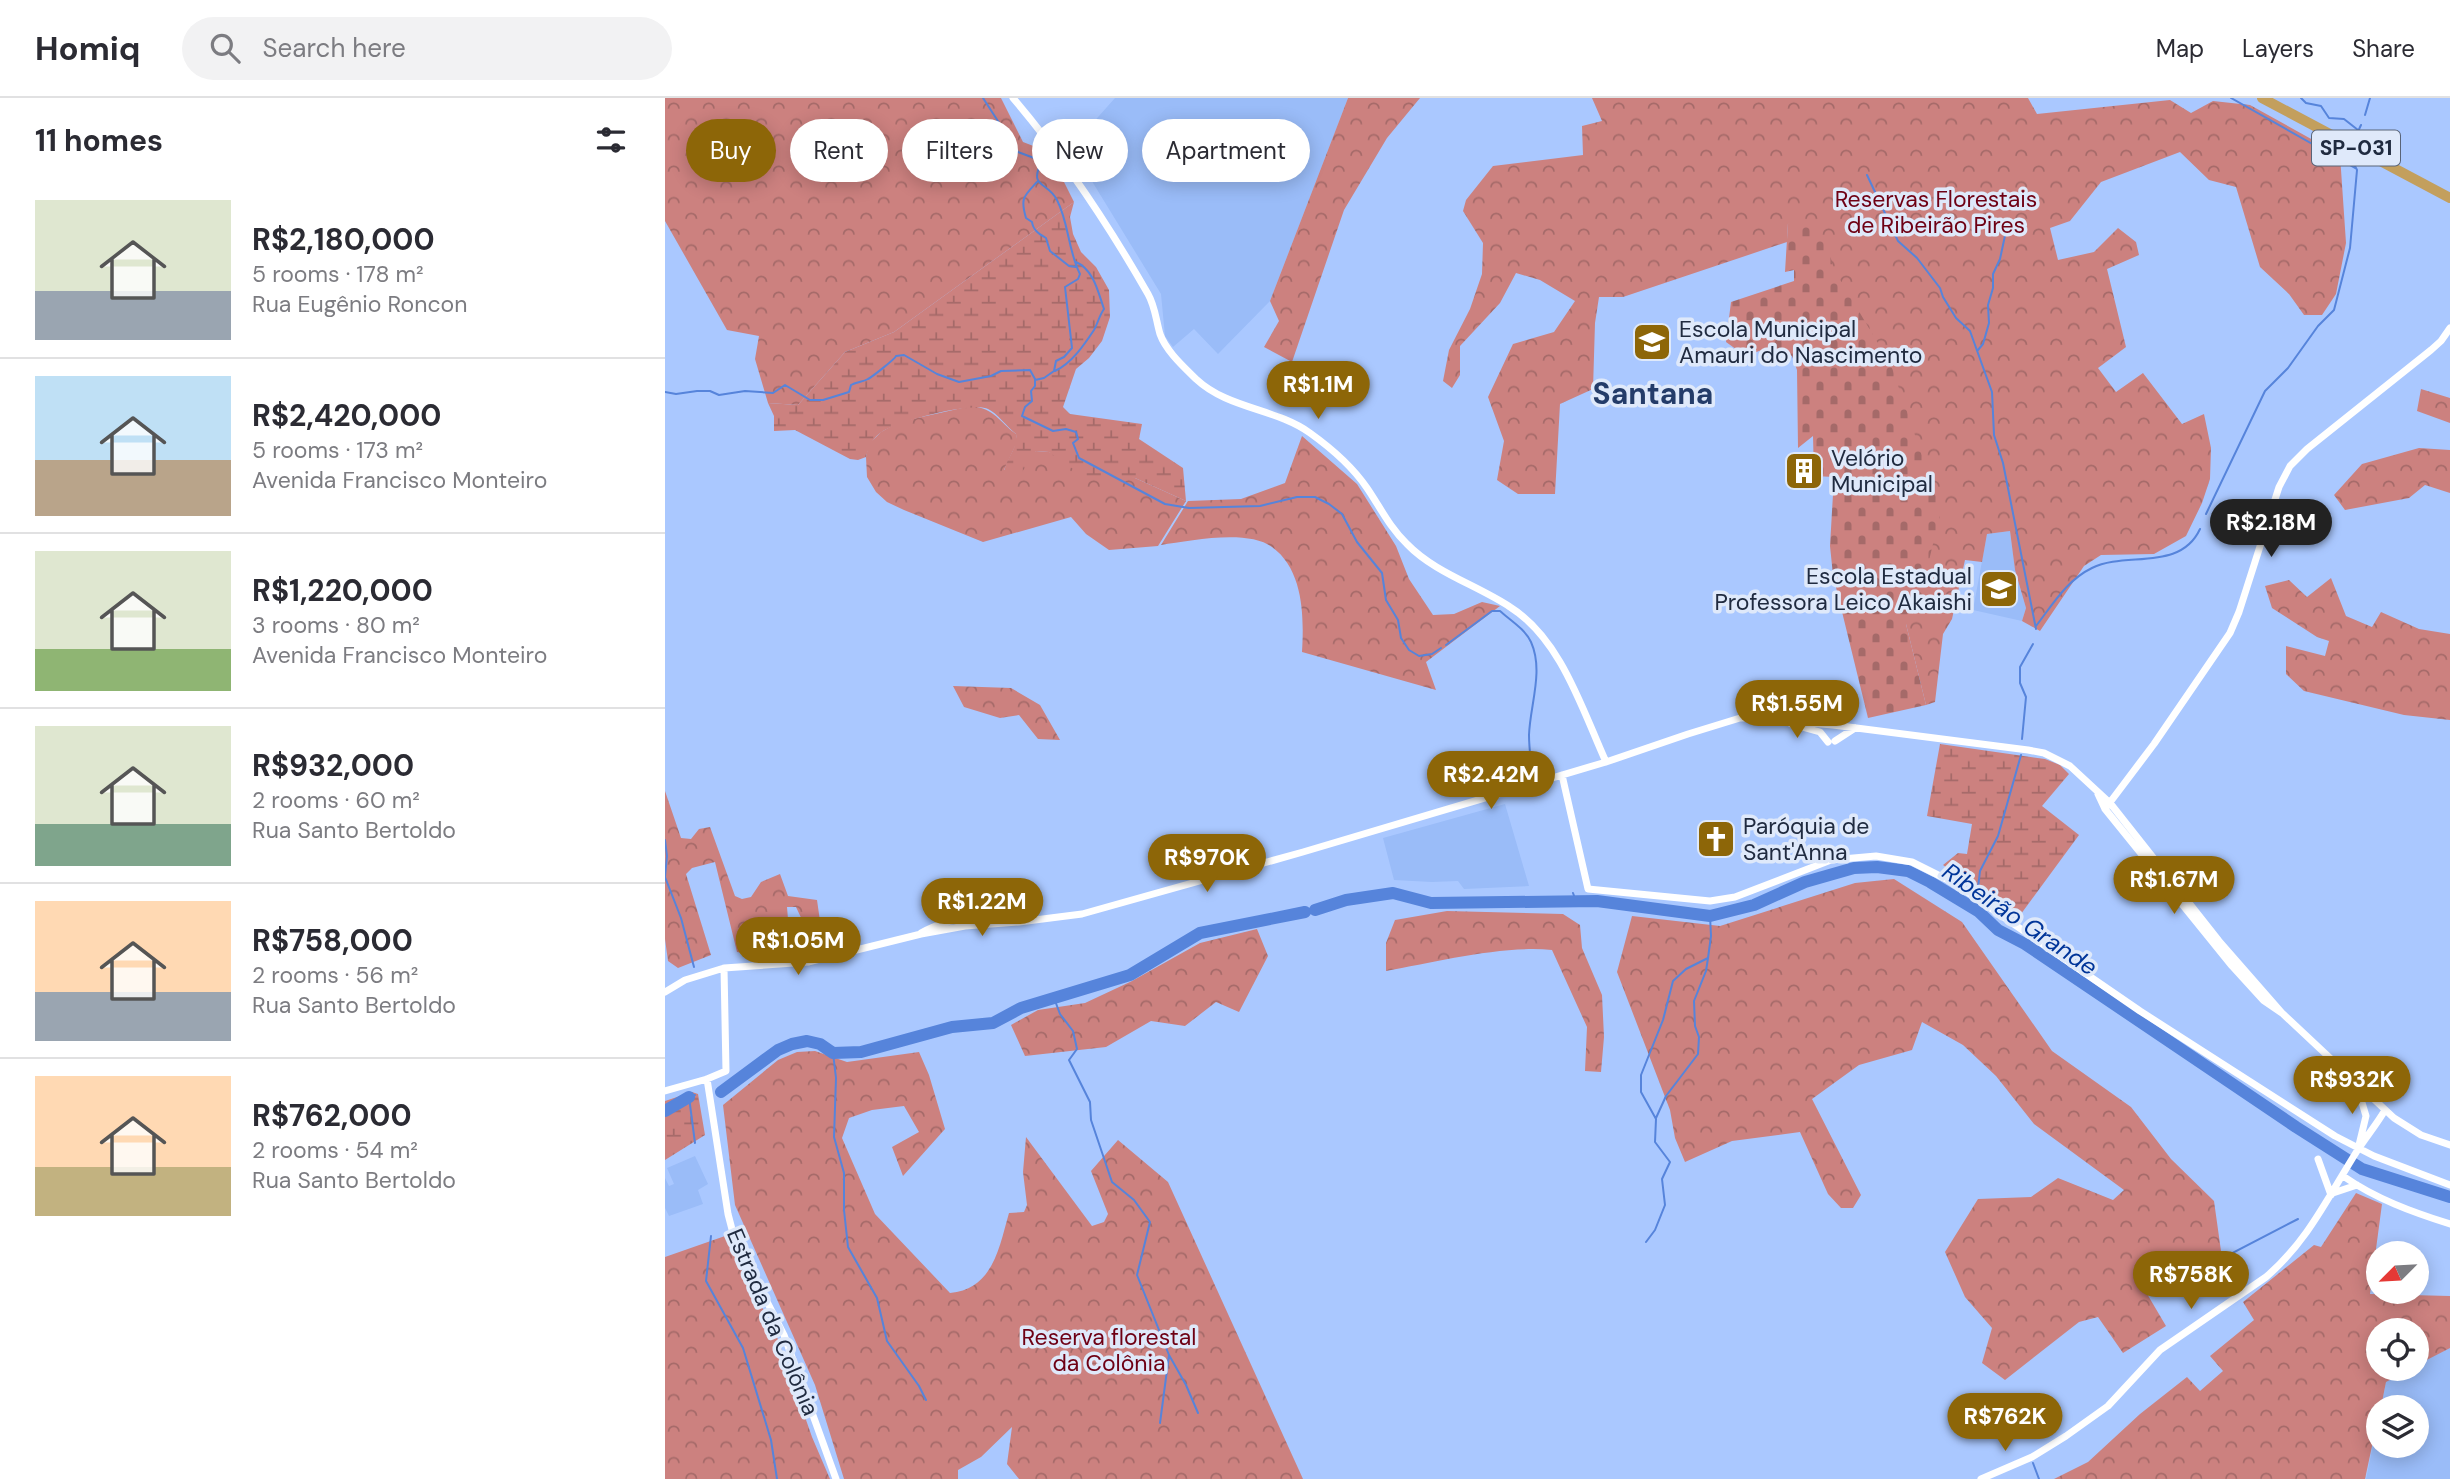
<!DOCTYPE html>
<meta charset="utf-8">
<style>
:root{--surface:#fff;--page:#f2f2f3;--text:#2b2b33;--muted:#7c7c81;--line:#e1e1e2;--accent:#8d6608}
body{margin:0;font-family:"DM Sans",sans-serif;background:var(--page);color:var(--text);height:100vh;display:flex;flex-direction:column;font-size:26px;white-space:nowrap}
*{box-sizing:border-box;margin:0}
p{font-size:23px;color:var(--muted)}
.icon{flex:none;width:38px;height:38px;fill:none;stroke:currentColor;stroke-width:2;stroke-linecap:round;stroke-linejoin:round}
.map{position:relative;flex:1;overflow:hidden}
.panel{display:flex;flex-direction:column;background:var(--surface);width:665px}
.panel>*{flex:none}
.guide{position:absolute;left:21px;top:21px;width:665px;height:63px;display:flex;gap:14px}
.needle{width:46px;rotate:246deg}
.tools{position:absolute;left:1701px;top:1143px;display:grid;gap:14px}
.tools a{display:grid;place-items:center;width:63px;height:63px;border-radius:50%;background:var(--surface);box-shadow:0 4px 18px #0003;font-size:35px}
.price{position:absolute;translate:-50% -60px;padding:0 16px;border-radius:24px;background:var(--accent);color:#fff;font-size:23px;line-height:46px;filter:drop-shadow(0 2px 4px #0008)}
.price::after{content:'';position:absolute;left:50%;top:42px;width:21px;height:16px;margin-left:-10px;background:inherit;clip-path:polygon(0 0,100% 0,50% 100%)}
.price.selected{background:#222;color:#fff}
ul{padding:0;list-style:none}
li{display:flex;align-items:center;gap:21px;height:175px;padding:0 35px}
li+li{border-top:2px solid var(--line)}
li span{display:grid;place-items:center;flex:none;width:196px;height:140px;border-radius:0px;color:#555}
li>.icon{margin-inline-start:auto}
span .icon{width:84px;height:84px;fill:#fffc;stroke-width:1}
li b{font-size:30px}
h2{display:flex;justify-content:space-between;align-items:center;height:84px;padding:0 35px;font-size:30px}
.pill{padding:0 24px;border-radius:32px;background:var(--surface);box-shadow:0 4px 18px #0003;font-size:24px;line-height:63px}
.pill.selected{background:var(--accent);color:#fff}
header{display:flex;align-items:center;gap:42px;box-sizing:border-box;height:98px;padding:0 35px;background:var(--surface);border-bottom:2px solid var(--line)}
header strong{font-size:33px}
nav{display:flex;gap:38px;margin-inline-start:auto;font-size:24px}
.search{width:490px;height:63px;background:var(--page);display:flex;align-items:center;gap:18px;box-sizing:border-box;padding:0 24px;border-radius:38px;color:var(--muted);font-size:26px}
main{display:flex;flex:1;min-height:0}
.map>svg:first-child{display:block}
</style>
<header>
<strong>Homiq</strong>
<div class="search"><svg class="icon" aria-label="search" viewBox="0 0 24 24"><circle cx="10" cy="10" r="6"/><path d="M15 15l6 6"/></svg>Search here</div>
<nav><a>Map</a><a>Layers</a><a>Share</a></nav>
</header>
<main>
<section class="panel">
<h2>11 homes<svg class="icon" aria-label="filters" viewBox="0 0 24 24"><path d="M4 7h16M4 17h16"/><circle cx="9" cy="7" r="2"/><circle cx="15" cy="17" r="2"/></svg></h2>
<ul>
<li><span style="background:linear-gradient(#dfe7d0 65%,#9aa5b1 0)"><svg class="icon" aria-label="home" viewBox="0 0 24 24"><path d="M3 11l9-7 9 7M6 9v11h12V9"/></svg></span><div><b>R$2,180,000</b><p>5 rooms · 178 m²</p><p>Rua Eugênio Roncon</p></div></li>
<li><span style="background:linear-gradient(#bfe0f5 60%,#b9a48a 0)"><svg class="icon" aria-label="home" viewBox="0 0 24 24"><path d="M3 11l9-7 9 7M6 9v11h12V9"/></svg></span><div><b>R$2,420,000</b><p>5 rooms · 173 m²</p><p>Avenida Francisco Monteiro</p></div></li>
<li><span style="background:linear-gradient(#dfe7d0 70%,#8fb573 0)"><svg class="icon" aria-label="home" viewBox="0 0 24 24"><path d="M3 11l9-7 9 7M6 9v11h12V9"/></svg></span><div><b>R$1,220,000</b><p>3 rooms · 80 m²</p><p>Avenida Francisco Monteiro</p></div></li>
<li><span style="background:linear-gradient(#dfe7d0 70%,#7fa58c 0)"><svg class="icon" aria-label="home" viewBox="0 0 24 24"><path d="M3 11l9-7 9 7M6 9v11h12V9"/></svg></span><div><b>R$932,000</b><p>2 rooms · 60 m²</p><p>Rua Santo Bertoldo</p></div></li>
<li><span style="background:linear-gradient(#ffd9b3 65%,#9aa5b1 0)"><svg class="icon" aria-label="home" viewBox="0 0 24 24"><path d="M3 11l9-7 9 7M6 9v11h12V9"/></svg></span><div><b>R$758,000</b><p>2 rooms · 56 m²</p><p>Rua Santo Bertoldo</p></div></li>
<li><span style="background:linear-gradient(#ffd9b3 65%,#c2b280 0)"><svg class="icon" aria-label="home" viewBox="0 0 24 24"><path d="M3 11l9-7 9 7M6 9v11h12V9"/></svg></span><div><b>R$762,000</b><p>2 rooms · 54 m²</p><p>Rua Santo Bertoldo</p></div></li>
</ul>
</section>
<div class="map">
<svg width="1785" height="1381" viewBox="0 0 1785 1381">
<defs>
<pattern id="forest-crowns" width="20" height="18" patternUnits="userSpaceOnUse" patternTransform="scale(1.75)"><rect width="20" height="18" fill="#cc817f"/><path d="M2 6a3 3 0 1 1 6 0M12 15a3 3 0 1 1 6 0" fill="none" stroke="#a56a69"/></pattern>
<pattern id="wetland-marsh" width="20" height="14" patternUnits="userSpaceOnUse" patternTransform="scale(1.75)"><rect width="20" height="14" fill="#cc817f"/><path d="M1 5h8M5 5V1M11 12h8M15 12V8" fill="none" stroke="#a56a69"/></pattern>
<pattern id="cemetery-stones" width="16" height="16" patternUnits="userSpaceOnUse" patternTransform="scale(1.75)"><rect width="16" height="16" fill="#cc817f"/><path d="M2 7V4a2 2 0 0 1 4 0v3zM10 15v-3a2 2 0 0 1 4 0v3z" fill="#a56a69"/></pattern>
</defs>
<rect width="100%" height="100%" fill="#aac8ff"/>
<path fill="#9abcf8" d="M450,0H683L605,203L553,256L529,231L508,249L500,238L496,196L425,80L409,46Z
M1345,433L1350,472L1361,510L1357,523L1308,512L1322,436Z
M840,706L864,788L799,791L793,783L767,784L729,782L718,740Z
M30,1058L43,1086L33,1092L38,1106L4,1118L0,1110V1080L4,1088L9,1086L2,1070Z
M1785,1211V1381H1701L1713,1321V1348H1752V1309H1716L1721,1284L1740,1271L1752,1270V1262Z"/>
<path fill="url(#forest-crowns)" d="M0,0H336L358,44L384,54L409,104L229,234L180,254L133,307L103,305L90,261L94,238L62,232L0,123Z
M683,0H755L722,40L679,112L627,264L599,249L614,223L605,203Z
M927,0H1363L1372,16L1505,2L1526,15L1548,3L1585,7L1675,57L1681,145L1671,196L1657,217H1639L1624,196L1595,169L1571,89L1544,82L1515,54L1436,84L1405,123L1385,130L1393,162L1429,154L1453,130L1471,144L1474,157L1442,171L1461,249L1433,270L1451,294L1478,275L1517,326L1539,316L1546,350L1545,381L1537,405L1521,438L1489,456L1436,457L1419,468L1375,533L1357,523L1361,510L1350,472L1345,433L1322,436L1317,464L1300,462L1287,521L1278,536L1270,604L1261,607L1241,526L1163,151L1123,125L1122,144L958,199H934L930,225L928,291L895,306L890,396H853L832,382L839,343L823,299L848,246L889,234L910,203L875,182L851,175L835,205L795,248V277L787,290L778,283L784,252L805,211L817,176L818,145L798,113L801,102L828,68L918,57L917,28L937,23Z
M1756,291L1785,300V325L1752,313Z
M306,308C331,311 333,323 351,336L352,344L339,372L371,353L384,354L470,380L521,403L493,448L444,452L421,436L406,419L318,444L239,412L222,404L211,394L202,379L201,359L204,346L216,334L234,324Z
M637,338L692,386L731,448L744,481L768,517L789,516L817,504L835,508L761,564L771,592L637,554C639,520 639,472 607,449C582,431 525,443 496,447L523,403L576,401L620,385Z
M1754,350L1785,352V395L1760,387L1744,400L1680,412L1669,397L1697,366Z
M1666,480L1681,518L1707,529L1716,514L1754,531L1785,536V622L1739,617L1639,593L1621,576V548L1660,558L1664,543L1652,539L1607,510L1600,488L1624,482L1642,499Z
M288,588L346,590L375,607L395,642L373,641L354,617L335,620L299,609Z
M0,693L16,740L26,741L34,731L45,729L70,798L77,801L86,799L96,784L115,776L123,798L152,802L155,823L165,846L157,849L148,828H140L131,809H122L123,821L135,856L109,860L72,854L50,764L27,770L21,776L46,857L13,870L3,863L0,841Z
M1229,781L1297,824L1387,953L1466,1009L1506,1061L1549,1103L1556,1153L1509,1167L1478,1189L1501,1228L1458,1255L1433,1219L1414,1224L1340,1282L1317,1265L1327,1230L1300,1199L1280,1154L1313,1101L1366,1099L1393,1080L1448,1102L1459,1092L1369,1026L1331,978L1298,947L1257,924L1247,952L1194,967L1147,1001L1196,1097L1188,1110H1176L1163,1096L1135,1034L1067,1043L1020,1064L1010,1040L1005,1012L952,874L967,818L1055,828L1190,785Z
M782,813L898,816L915,827L917,850L937,897L939,939L936,974L920,973L922,929L887,852C838,847 770,864 721,873V845L730,822Z
M592,831L603,858L574,914L551,904L520,928L486,923L441,949L360,958L346,927L373,912L420,905L467,883L535,845Z
M150,953L182,964L254,954L264,977L280,1031L238,1078L227,1049L254,1034L239,1008L207,1012L184,1020L177,1040L210,1116L285,1195C328,1191 334,1150 344,1115L359,1114L362,1107L358,1074L361,1039L427,1128L439,1124L443,1116L426,1073L453,1042L503,1084L638,1381H354L342,1366L347,1329L316,1359L293,1372V1381H179L150,1287L70,1107L58,1007L113,962L132,954Z
M1691,1095L1717,1106L1705,1196L1785,1198V1250L1752,1267V1232H1713V1270L1746,1271L1721,1284L1716,1309H1713V1320L1700,1381H1389L1423,1364L1475,1316L1522,1279L1535,1293L1558,1273L1545,1258L1589,1222L1578,1204L1649,1147L1656,1149Z
M60,1138L111,1236L147,1339L165,1381H0V1159Z"/>
<path fill="url(#wetland-marsh)" d="M409,104L405,119L408,136L416,154L431,169L444,192L445,219L437,243L424,260L411,271L398,309L405,316L477,326L474,341L518,370L521,403L470,380L418,378L384,354L371,353L357,374L339,377C339,362 353,352 351,336C342,329 332,315 323,311C309,303 233,323 218,333C208,339 204,348 201,359L193,362L185,361L130,332L109,333V318L103,305L133,307L180,254L229,234Z
M1275,646L1380,661L1395,667L1404,676L1377,708L1414,737L1353,820L1278,767L1293,755L1302,756L1307,726L1262,718Z
M27,994L33,996L40,1037L0,1062V1003Z"/>
<path fill="url(#cemetery-stones)" d="M1123,125L1147,127L1164,151L1168,170L1226,267L1276,413L1249,524L1241,526L1261,607L1203,620L1168,477L1165,448L1169,379L1149,378L1148,338L1133,350L1132,272L1127,258C1113,248 1097,249 1082,259L1061,244L1066,204L1129,183V172L1120,174Z"/>
<g fill="none" stroke-linecap="round" stroke-linejoin="round">
<path stroke="#5684db" stroke-width="2" d="M318,0L353,54L377,63C363,90 382,83 392,102C404,125 403,153 415,176L413,181L400,189L407,250L399,259L391,263L389,273L379,280L370,282V288L366,293L367,303L360,309L357,318L388,333L401,331L411,334L413,341L408,345L414,360L500,406L524,410L595,408L632,399H650L664,406L677,416L692,444L717,475L721,502L733,522L736,540L744,552L754,558L767,556L776,550
M1566,0L1690,70
M1636,0L1641,5L1656,8L1664,20L1679,21L1693,32
M1700,17L1705,0
M1690,40L1696,27
M1202,77L1233,143L1252,160L1275,190L1278,199L1291,220L1305,233L1319,272L1327,294L1329,337L1338,365L1371,531
M372,84C359,98 355,100 361,120L367,124C368,132 374,136 381,140L385,153L404,168L411,169
M1313,252L1318,246L1324,225L1323,207L1328,190V176L1335,161L1341,133
M390,273C407,265 419,247 429,232C433,225 434,218 439,211C433,194 429,172 411,164
M0,294L11,296L32,293H45L54,297L80,293L108,295L120,287L145,302H158L184,294L186,287C191,284 198,284 203,281C207,279 230,261 231,258L239,257L272,276L294,284L326,278L336,273L365,272L370,281
M1541,416L1600,293L1623,270L1653,228L1669,212L1685,150L1692,72L1684,56
M1371,528C1388,506 1402,482 1427,470C1461,453 1515,474 1535,431
M781,547L827,513H835C845,522 860,531 866,544C879,573 865,607 864,637C864,650 866,663 867,676
M1357,641L1361,599L1355,585V569L1368,546
M0,742L2,758L0,779L16,820L29,869
M1313,790L1315,773L1333,738L1356,657
M908,795L911,803
M1307,809L1308,805
M389,900L395,916L408,933L412,951L404,962L425,1004L426,1022L447,1084L469,1102L485,1124L472,1177L504,1257L495,1325
M168,955L171,980L169,1039L179,1075V1112L183,1149L212,1200L222,1243L254,1288L261,1302
M991,1020L1001,998L1033,956L1034,939L1030,928L1029,903L1041,873L1043,860
M30,1045L24,999L30,997
M46,1138L41,1183L78,1250L106,1342L112,1381
M981,1144L990,1132L1000,1107L997,1081L1005,1064L990,1044L991,1021L976,994V977L998,922L1008,883L1021,871L1043,860L1046,838L1045,818
M1531,1174L1633,1121
M504,1257L521,1287L533,1315
M1368,1365L1374,1381"/>
<path stroke="#5684db" stroke-width="12" d="M650,812L681,802L728,795L766,805L932,803L1045,818L1089,807L1140,784L1189,770L1212,769L1243,773L1265,784L1313,813L1333,832L1360,846L1631,1029L1697,1071L1785,1099
M56,994L113,952L127,946L142,943L155,946L168,955L196,954L287,929L328,925L356,910L465,877L535,835L640,814
M0,1013L24,999"/>
<path stroke="#fff" stroke-width="7" d="M348,0C400,61 443,126 483,196C490,208 491,222 495,236C501,253 519,269 531,281C563,311 610,310 645,335C666,350 687,368 702,390C715,409 725,430 742,446C770,475 812,487 845,509C896,541 917,611 941,664
M1126,626L1155,634L1163,644
M1170,643L1190,630
M897,677L923,791L1045,803L1070,799L1166,762L1211,758L1247,764L1289,785L1475,913L1670,1038L1709,1058L1785,1087
M1433,696L1440,711L1567,868L1598,902L1617,915L1729,1020L1756,1037L1785,1047
M1440,711L1489,646L1565,535L1574,514L1614,389L1625,368L1642,351L1766,252L1776,243L1785,230
M256,835C286,817 333,816 368,819
M0,894L20,882L59,870L143,864L256,836L300,828L354,824L417,816L638,754L941,664L1023,636L1075,620H1086L1168,627L1363,652L1379,655L1405,668L1445,705L1554,843L1617,915
M42,981L63,1116L69,1139L119,1237L171,1381
M1692,988L1701,1018L1694,1047
M0,993L42,981L61,973L59,870
M1653,1061L1666,1097
M1678,1078C1711,1101 1747,1114 1785,1126
M1668,1095L1692,1087
M1316,1381L1367,1359L1401,1338L1443,1308L1495,1252L1601,1179C1643,1143 1663,1099 1692,1053C1701,1039 1712,1026 1720,1012"/>
<path stroke="#c39f5d" stroke-width="10" d="M1597,0L1785,100"/>
</g>
<defs>
<symbol id="school-square" viewBox="-11 -11 22 22"><rect x="-9" y="-9" width="18" height="18" rx="4" fill="#8d6608" stroke="#dfe9fa"/><path d="M0-5L7-2L0 1L-7-2ZM-4 1L0 2.5L4 1V4Q0 6-4 4Z" fill="#fff"/></symbol>
<symbol id="building-square" viewBox="-11 -11 22 22"><rect x="-9" y="-9" width="18" height="18" rx="4" fill="#8d6608" stroke="#dfe9fa"/><path d="M-4-6H4V6H1V3H-1V6H-4ZM-2.5-4.3h1.7v1.8h-1.7ZM.8-4.3h1.7v1.8H.8ZM-2.5-1h1.7V.8h-1.7ZM.8-1h1.7V.8H.8Z" fill="#fff"/></symbol>
<symbol id="church-square" viewBox="-11 -11 22 22"><rect x="-9" y="-9" width="18" height="18" rx="4" fill="#8d6608" stroke="#dfe9fa"/><path d="M-1.2-6h2.4v3.5h3.3v2.4h-3.3V6h-2.4V-.1h-3.3v-2.4h3.3Z" fill="#fff"/></symbol>
</defs>
<g fill-rule="evenodd">
<use href="#school-square" x="965" y="222" width="44" height="44"/>
<use href="#building-square" x="1117" y="351" width="44" height="44"/>
<use href="#school-square" x="1312" y="469" width="44" height="44"/>
<use href="#church-square" x="1029" y="719" width="44" height="44"/>
</g>
<g text-anchor="middle" dominant-baseline="central" stroke-width="7" stroke-linejoin="round" paint-order="stroke">
<rect fill="#dfe9fa" stroke="#596478" stroke-width="2" x="1647" y="32.5" width="88" height="35" rx="5"/>
<g font-size="21" font-weight="bold" fill="#202b40">
<text x="1691" y="50">SP-031</text>
</g>
<g font-size="23" fill="#6e0014" stroke="#dfe9fa">
<text x="1271" y="101">Reservas Florestais<tspan x="1271" dy="26">de Ribeirão Pires</tspan></text>
<text x="444" y="1239">Reserva florestal<tspan x="444" dy="26">da Colônia</tspan></text>
</g>
<g font-size="23" fill="#202b40" stroke="#dfe9fa" text-anchor="start">
<text x="1014" y="231">Escola Municipal<tspan x="1014" dy="26">Amauri do Nascimento</tspan></text>
<text x="1166" y="360">Velório<tspan x="1166" dy="26">Municipal</tspan></text>
<text x="1307" y="478" text-anchor="end">Escola Estadual<tspan x="1307" dy="26">Professora Leico Akaishi</tspan></text>
<text x="1078" y="728">Paróquia de<tspan x="1078" dy="26">Sant'Anna</tspan></text>
</g>
<g font-size="23" fill="#202b40" stroke="#dfe9fa">
<text transform="translate(108 1224) rotate(67)">Estrada da Colônia</text>
</g>
<g font-size="24" font-style="italic" fill="#003599" stroke="#dfe9fa">
<text transform="translate(1355 821) rotate(34)">Ribeirão Grande</text>
</g>
<g font-size="30" font-weight="bold" fill="#243c69" stroke="#dfe9fa">
<text x="988" y="295">Santana</text>
</g>
</g>
</svg>
<div class="tools">
<a><svg class="needle" viewBox="-14 -14 28 28"><path d="M0-13l5 13h-10z" fill="#e53935"/><path d="M0 13l5-13h-10z" fill="#7c7c81"/></svg></a>
<a><svg class="icon" aria-label="locate" viewBox="0 0 24 24"><circle cx="12" cy="12" r="6"/><path d="M12 2v4M12 18v4M2 12h4M18 12h4"/></svg></a>
<a><svg class="icon" aria-label="layers" viewBox="0 0 24 24"><path d="M12 4l9 5-9 5-9-5zM3 14l9 5 9-5"/></svg></a>
</div>
<b class="price" style="left:653px;top:323px">R$1.1M</b>
<b class="price selected" style="left:1606px;top:461px">R$2.18M</b>
<b class="price" style="left:1132px;top:642px">R$1.55M</b>
<b class="price" style="left:826px;top:713px">R$2.42M</b>
<b class="price" style="left:542px;top:796px">R$970K</b>
<b class="price" style="left:1509px;top:818px">R$1.67M</b>
<b class="price" style="left:317px;top:840px">R$1.22M</b>
<b class="price" style="left:133px;top:879px">R$1.05M</b>
<b class="price" style="left:1687px;top:1018px">R$932K</b>
<b class="price" style="left:1526px;top:1213px">R$758K</b>
<b class="price" style="left:1340px;top:1355px">R$762K</b>
<div class="guide">
<a class="pill selected">Buy</a>
<a class="pill">Rent</a>
<a class="pill">Filters</a>
<a class="pill">New</a>
<a class="pill">Apartment</a>
</div>
</div>
</main>
